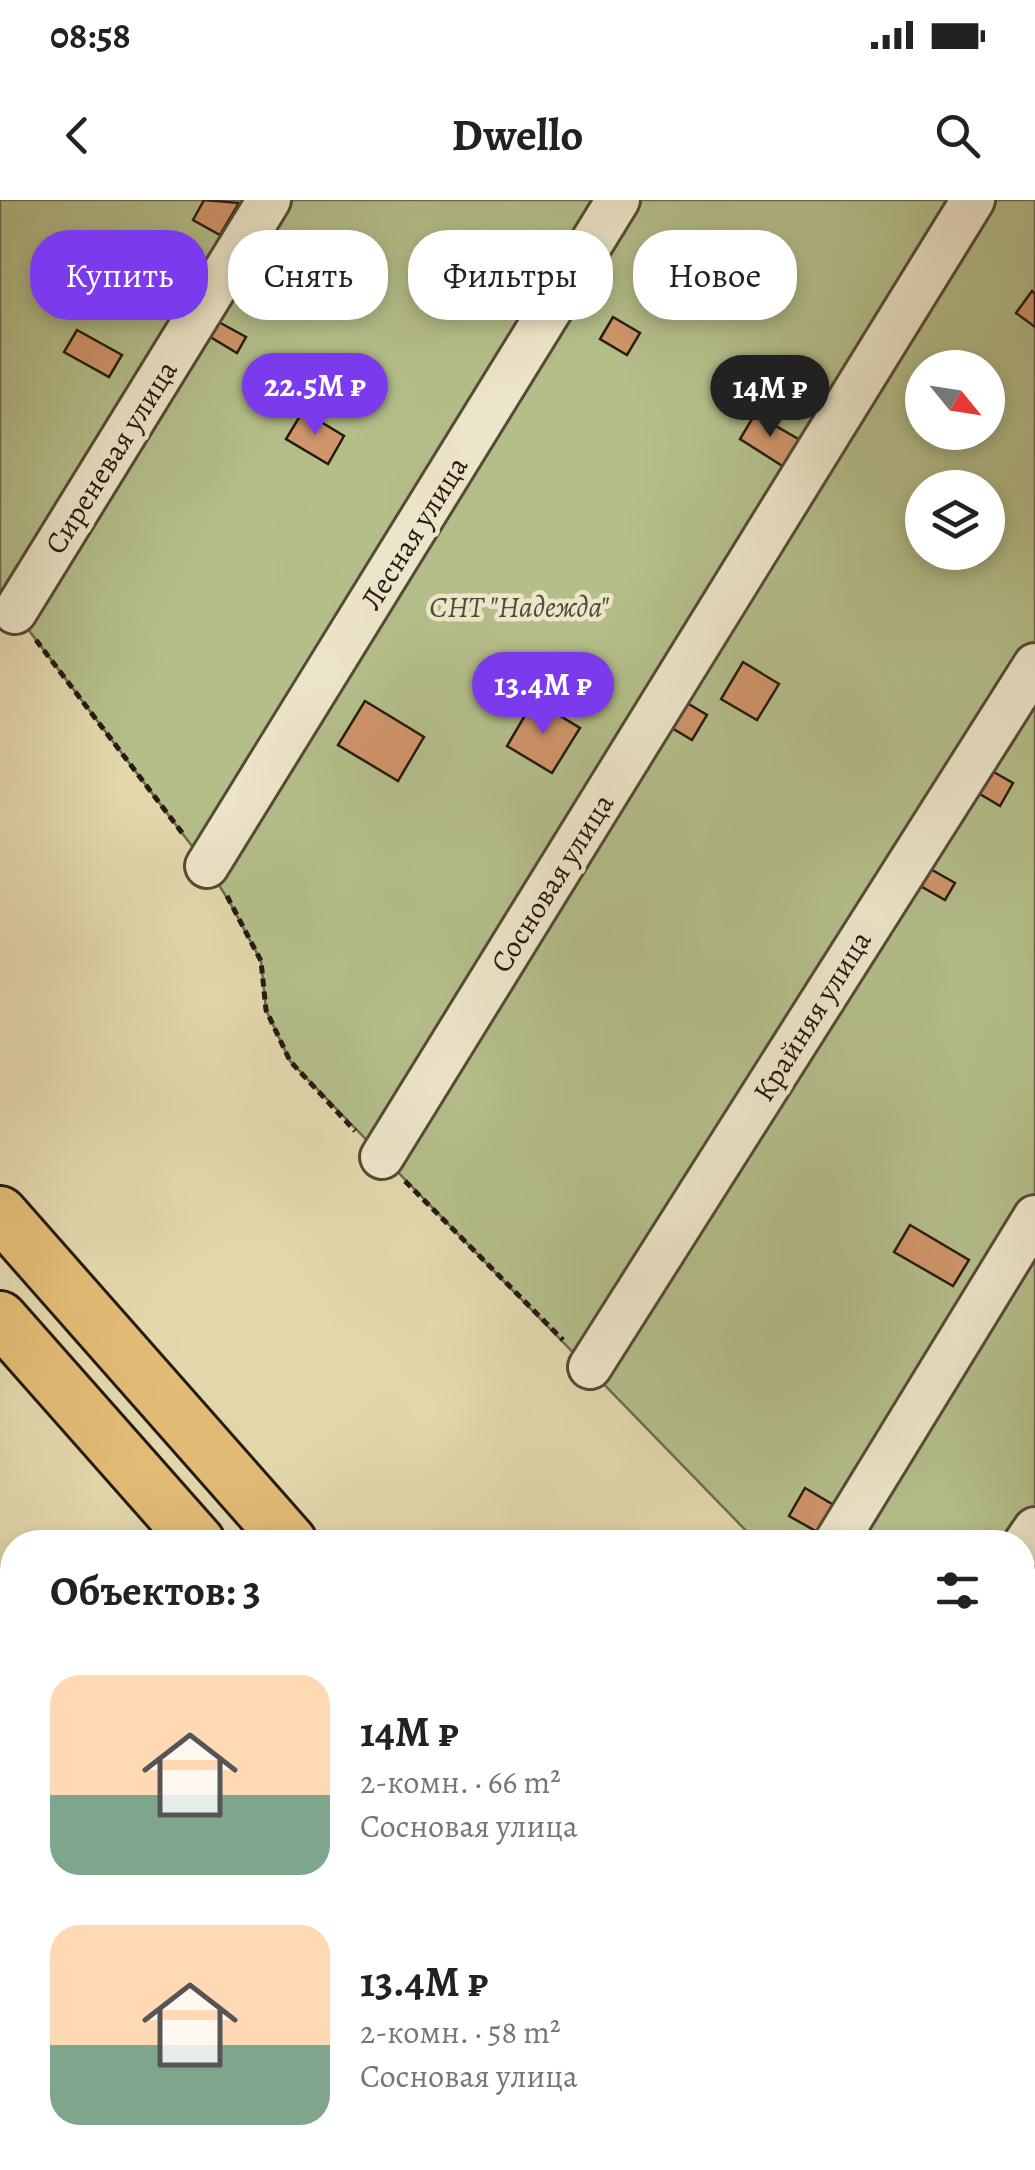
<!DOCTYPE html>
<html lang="ru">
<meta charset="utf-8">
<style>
:root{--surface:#fff;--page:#f2f2f2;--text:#222;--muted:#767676;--accent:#7c3aed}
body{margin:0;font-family:Alegreya,serif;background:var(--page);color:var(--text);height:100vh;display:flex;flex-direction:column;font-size:38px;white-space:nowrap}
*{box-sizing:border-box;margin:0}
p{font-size:32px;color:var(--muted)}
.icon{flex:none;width:55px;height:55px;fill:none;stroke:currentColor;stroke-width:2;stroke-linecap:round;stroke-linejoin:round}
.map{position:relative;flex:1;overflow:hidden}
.panel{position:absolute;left:0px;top:1330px;width:1035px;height:640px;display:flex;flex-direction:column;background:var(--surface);border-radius:40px 40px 0 0;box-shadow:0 5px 15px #0003}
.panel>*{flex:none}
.banner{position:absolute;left:30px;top:30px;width:975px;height:90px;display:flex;gap:20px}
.needle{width:65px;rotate:120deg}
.buttons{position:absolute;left:905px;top:150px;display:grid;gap:20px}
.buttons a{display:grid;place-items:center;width:100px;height:100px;border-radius:50%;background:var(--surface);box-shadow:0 5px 15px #0003;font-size:50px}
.price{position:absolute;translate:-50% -85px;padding:0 22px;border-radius:35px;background:var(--accent);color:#fff;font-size:32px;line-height:65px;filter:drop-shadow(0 2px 5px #0008)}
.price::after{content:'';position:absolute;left:50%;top:60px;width:30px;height:22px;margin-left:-15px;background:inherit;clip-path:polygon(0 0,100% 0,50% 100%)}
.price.current{background:#222;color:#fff}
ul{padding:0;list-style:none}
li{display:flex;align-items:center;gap:30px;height:250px;padding:0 50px}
li span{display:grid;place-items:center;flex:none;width:280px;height:200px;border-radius:30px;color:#555}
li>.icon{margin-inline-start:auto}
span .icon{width:120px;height:120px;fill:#fffc;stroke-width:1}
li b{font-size:42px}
h2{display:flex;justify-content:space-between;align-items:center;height:120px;padding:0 50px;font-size:42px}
.chip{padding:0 35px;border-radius:40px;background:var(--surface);box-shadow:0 5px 15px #0003;font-size:35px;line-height:90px}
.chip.current{background:var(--accent);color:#fff}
.status{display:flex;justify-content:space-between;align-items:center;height:70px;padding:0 50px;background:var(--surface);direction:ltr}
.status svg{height:28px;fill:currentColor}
header{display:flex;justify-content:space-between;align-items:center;height:130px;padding:0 50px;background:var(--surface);font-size:45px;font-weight:700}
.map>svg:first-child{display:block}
</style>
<div class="status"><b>08:58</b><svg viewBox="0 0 49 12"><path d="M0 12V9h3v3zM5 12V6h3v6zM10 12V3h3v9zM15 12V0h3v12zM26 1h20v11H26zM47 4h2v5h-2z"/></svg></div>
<header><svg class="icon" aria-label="back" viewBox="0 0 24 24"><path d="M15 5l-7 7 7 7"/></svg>Dwello<svg class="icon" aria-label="search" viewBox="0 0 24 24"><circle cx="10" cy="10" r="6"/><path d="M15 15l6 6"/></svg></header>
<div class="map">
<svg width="1035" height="1970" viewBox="0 0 1035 1970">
<rect width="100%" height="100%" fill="#e3d7ac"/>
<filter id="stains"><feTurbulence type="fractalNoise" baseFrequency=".002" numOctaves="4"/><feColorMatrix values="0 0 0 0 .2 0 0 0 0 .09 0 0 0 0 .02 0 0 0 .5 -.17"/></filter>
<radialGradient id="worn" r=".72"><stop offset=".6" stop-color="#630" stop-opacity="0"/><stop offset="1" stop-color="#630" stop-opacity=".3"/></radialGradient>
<path fill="#b4be89" stroke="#6d6c4e" stroke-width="2.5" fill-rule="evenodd" d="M0,0H1035V1685L1022,1676V1342H757L290,861L266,810L261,761L229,701L207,666L15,412L0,402ZM922,168H988V232H922ZM922,288H988V352H922Z"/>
<path fill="#d0956a" stroke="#261b12" stroke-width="2.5" d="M204,0L239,3L220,35L193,20Z
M1032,91L1035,94V127L1016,113Z
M613,117L640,133L627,155L600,139Z
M215,120L246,137L237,153L207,135Z
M77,130L122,155L109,177L64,152Z
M303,211L344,236L328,264L286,239Z
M755,214L800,240L784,267L740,239Z
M743,462L779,484L757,520L721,499Z
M677,497L707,515L692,540L662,522Z
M534,500L580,528L552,573L507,546Z
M365,501L424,537L398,581L338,545Z
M983,566L1013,583L1000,606L970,588Z
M927,667L955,683L945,700L917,684Z
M910,1025L969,1060L953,1086L894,1052Z
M805,1288L837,1307L821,1334L789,1316Z"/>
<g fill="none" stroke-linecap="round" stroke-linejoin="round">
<defs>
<path id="minor" d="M15,412L269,0
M207,666L618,0
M382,957L973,0
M590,1167L1035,465
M836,1342L1035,1017
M1022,1348L1035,1329
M1022,1676L1035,1685
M1022,1838L1030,1925L1029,1970"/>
<path id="major" d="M0,1013L290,1342
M0,1118L198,1342
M749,1958L761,1970
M844,1958L856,1970"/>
</defs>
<use href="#minor" stroke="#554a38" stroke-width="48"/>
<use href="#major" stroke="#261b12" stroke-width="58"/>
<path stroke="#261b12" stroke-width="5" stroke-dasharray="8 5" stroke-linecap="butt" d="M36,440L183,634
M227,696L261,761L266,810L290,861L355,931
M405,981L563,1140
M385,1958L395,1970"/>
<use href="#minor" stroke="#ede5c9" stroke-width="42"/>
<use href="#major" stroke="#e2bc76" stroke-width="52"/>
</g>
<g text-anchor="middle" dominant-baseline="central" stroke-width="9" stroke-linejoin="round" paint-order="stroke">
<g font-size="30" fill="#261b12" stroke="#ede5c9">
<text transform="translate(111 257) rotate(-58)">Сиреневая улица</text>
<text transform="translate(414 333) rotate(-58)">Лесная улица</text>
<text transform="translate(552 683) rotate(-58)">Сосновая улица</text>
<text transform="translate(812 816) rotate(-58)">Крайняя улица</text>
</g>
<g font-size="30" font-style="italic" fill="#514c36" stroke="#ede5c9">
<text x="519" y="407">СНТ "Надежда"</text>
</g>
</g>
<rect width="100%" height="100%" filter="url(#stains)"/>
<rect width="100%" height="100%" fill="url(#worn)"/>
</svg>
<div class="buttons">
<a><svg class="needle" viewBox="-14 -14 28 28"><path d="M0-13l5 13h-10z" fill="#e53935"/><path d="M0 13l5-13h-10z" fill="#767676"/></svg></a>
<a><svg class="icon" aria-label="layers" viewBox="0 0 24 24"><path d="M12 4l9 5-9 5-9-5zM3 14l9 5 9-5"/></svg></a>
</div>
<b class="price" style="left:315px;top:238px">22.5M ₽</b>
<b class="price current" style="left:770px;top:240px">14M ₽</b>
<b class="price" style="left:543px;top:537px">13.4M ₽</b>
<div class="banner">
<a class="chip current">Купить</a>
<a class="chip">Снять</a>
<a class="chip">Фильтры</a>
<a class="chip">Новое</a>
</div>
<section class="panel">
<h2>Объектов: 3<svg class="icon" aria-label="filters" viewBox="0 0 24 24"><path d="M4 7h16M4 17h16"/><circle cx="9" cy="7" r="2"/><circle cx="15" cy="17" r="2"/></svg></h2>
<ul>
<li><span style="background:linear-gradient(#ffd9b3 60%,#7fa58c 0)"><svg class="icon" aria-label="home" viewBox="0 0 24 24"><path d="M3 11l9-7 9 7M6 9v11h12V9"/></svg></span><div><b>14M ₽</b><p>2-комн. · 66 m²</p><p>Сосновая улица</p></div></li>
<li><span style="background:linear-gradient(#ffd9b3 60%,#7fa58c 0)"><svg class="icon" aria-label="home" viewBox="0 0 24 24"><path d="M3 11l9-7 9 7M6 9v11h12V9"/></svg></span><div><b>13.4M ₽</b><p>2-комн. · 58 m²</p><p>Сосновая улица</p></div></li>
</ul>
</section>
</div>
